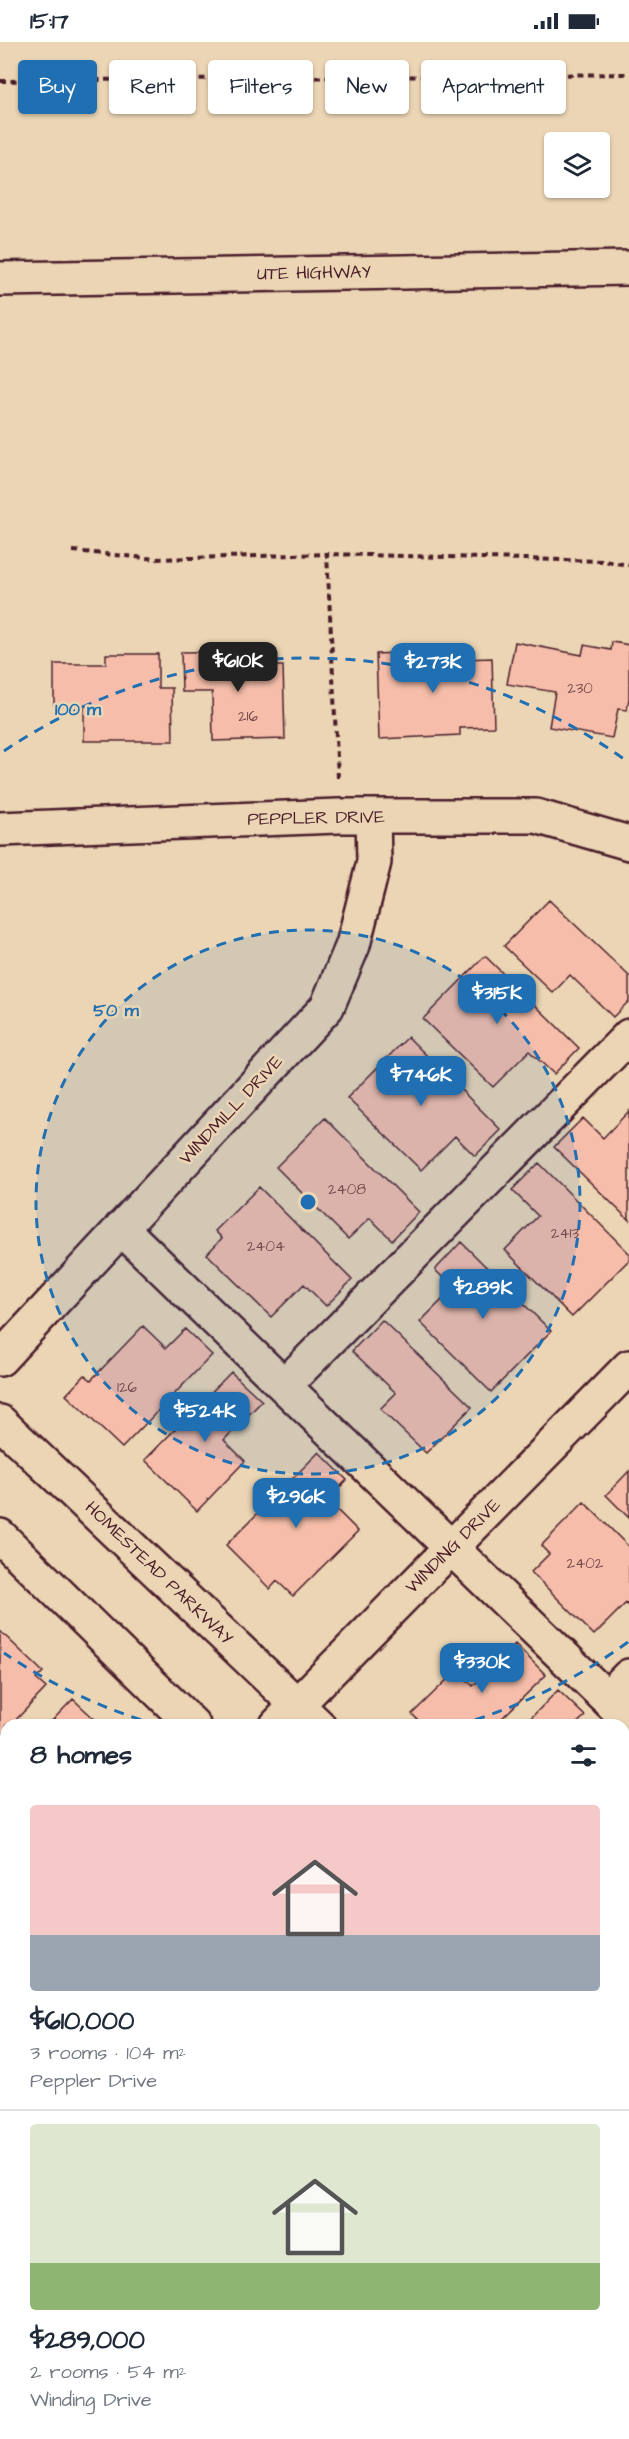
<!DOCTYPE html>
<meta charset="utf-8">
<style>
:root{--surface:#fff;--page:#f2f2f3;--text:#1f2937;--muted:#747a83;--line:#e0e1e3;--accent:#1f6fb2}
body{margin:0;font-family:"Architects Daughter",sans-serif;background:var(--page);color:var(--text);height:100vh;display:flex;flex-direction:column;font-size:22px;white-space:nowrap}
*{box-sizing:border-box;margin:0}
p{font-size:20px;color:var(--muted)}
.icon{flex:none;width:33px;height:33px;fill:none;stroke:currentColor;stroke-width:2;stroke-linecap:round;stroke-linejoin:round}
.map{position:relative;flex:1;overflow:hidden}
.panel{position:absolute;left:0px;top:1677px;width:630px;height:720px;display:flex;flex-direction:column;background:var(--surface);border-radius:18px 18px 0 0;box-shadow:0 2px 4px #0004}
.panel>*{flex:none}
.banner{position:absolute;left:18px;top:18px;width:594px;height:54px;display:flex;gap:12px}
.fabs{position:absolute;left:544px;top:90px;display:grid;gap:12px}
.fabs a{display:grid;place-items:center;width:66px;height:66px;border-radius:6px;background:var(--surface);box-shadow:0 2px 4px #0004;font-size:30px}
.price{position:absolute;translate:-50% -51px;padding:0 14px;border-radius:12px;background:var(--accent);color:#fff;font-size:20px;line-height:39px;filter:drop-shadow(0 2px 3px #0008)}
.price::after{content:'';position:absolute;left:50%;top:36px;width:18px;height:14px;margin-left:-9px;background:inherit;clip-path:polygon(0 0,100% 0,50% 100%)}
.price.active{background:#222;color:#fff}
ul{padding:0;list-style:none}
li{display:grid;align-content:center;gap:12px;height:318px;padding:0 30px}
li+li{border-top:2px solid var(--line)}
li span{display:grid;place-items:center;height:186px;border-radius:6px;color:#555}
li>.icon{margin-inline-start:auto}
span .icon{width:108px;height:108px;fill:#fffc;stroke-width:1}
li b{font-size:26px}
h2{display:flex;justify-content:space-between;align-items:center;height:72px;padding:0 30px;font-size:26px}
.chip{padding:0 21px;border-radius:6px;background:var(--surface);box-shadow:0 2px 4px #0004;font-size:21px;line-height:54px}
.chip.active{background:var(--accent);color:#fff}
.status{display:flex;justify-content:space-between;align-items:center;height:42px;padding:0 30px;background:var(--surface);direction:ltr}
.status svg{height:16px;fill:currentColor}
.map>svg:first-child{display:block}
</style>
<div class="status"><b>15:17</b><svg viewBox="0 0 49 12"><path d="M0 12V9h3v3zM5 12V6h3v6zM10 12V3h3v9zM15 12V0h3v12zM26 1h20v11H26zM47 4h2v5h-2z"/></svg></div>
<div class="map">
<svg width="629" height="2397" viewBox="0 0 629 2397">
<rect width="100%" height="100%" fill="#ebd5b4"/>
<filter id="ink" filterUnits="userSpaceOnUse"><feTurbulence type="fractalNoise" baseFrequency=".0167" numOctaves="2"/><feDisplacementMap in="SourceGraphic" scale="12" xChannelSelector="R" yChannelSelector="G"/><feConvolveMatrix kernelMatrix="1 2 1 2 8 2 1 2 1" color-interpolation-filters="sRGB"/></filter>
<g filter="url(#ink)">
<path fill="#f6beaa" stroke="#4a1f2b" stroke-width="1.5" d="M515,600L582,613L584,603L611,608L612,600L629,603V656L627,668L618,667L612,696L549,685L555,650L507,642Z
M461,608V617L492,616L494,685L460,686V693L379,697L376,612Z
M264,609L265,624H283L285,697L213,699L212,650H182L181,610Z
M106,612H158V646H172L173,699H84V663H54V622H106Z
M549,858L629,934V959L613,975L570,933L553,951L504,904Z
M485,914L579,1006L554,1032L529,1009L493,1045L423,977Z
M408,995L501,1088L475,1114L455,1094L421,1128L347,1056Z
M629,1069V1178L554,1105L583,1076L603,1096Z
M325,1076L419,1170L392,1198L370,1176L348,1197L276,1125Z
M539,1121L629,1211V1218L572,1275L505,1208L538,1174L512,1148Z
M259,1145L352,1238L326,1264L304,1242L271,1275L207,1212L222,1196L215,1189Z
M461,1200L551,1289L491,1350L420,1280L454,1246L435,1228Z
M382,1278L472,1365L426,1411L380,1367L396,1351L352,1309Z
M143,1284L166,1306L185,1287L212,1313L122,1406L66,1353L85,1333L91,1338Z
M231,1330L262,1359L224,1398L245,1419L197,1469L145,1418Z
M319,1410L347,1438L327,1458L358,1489L293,1554L277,1539L270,1547L226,1503Z
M629,1429V1476L606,1453Z
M584,1460L629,1505V1564L626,1561L594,1593L531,1530L549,1512L541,1504Z
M0,1589L43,1630L36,1637L46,1646L11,1683H6V1688L0,1694Z
M515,1602L546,1633L495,1683H423L412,1672L457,1628L473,1644Z
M558,1648L585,1674L575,1683H524Z
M73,1657L101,1683H48Z
M6,1727V1777L0,1771V1734Z
M629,1738V1794L626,1797L629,1800V1849L624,1854V1743Z
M6,2060V2140L0,2134V2066Z
M629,2231V2327L624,2332V2236Z
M6,2340V2381L0,2375V2363L3,2360L0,2357V2346Z
M15,2391H64L70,2397H21Z
M320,2391H410L416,2397H320L323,2394Z
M430,2391H481L475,2397H436Z"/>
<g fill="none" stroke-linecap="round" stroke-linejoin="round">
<defs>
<path id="minor" d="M0,787L338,774H536L629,801
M121,1186L629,1678
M0,1317L327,965L353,903L374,820L373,774
M285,1343L629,994
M0,1380L318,1683
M0,1494L193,1683
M607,1656L629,1634
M277,1683L629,1325
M0,1805L6,1811
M0,1963L6,1957
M624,1977L629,1972
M624,2105L629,2110
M0,2283L6,2277
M599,2391L605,2397
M207,2397L213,2391
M518,2397L524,2391"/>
<path id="major" d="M0,237L629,226"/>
</defs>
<use href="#minor" stroke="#4a1f2b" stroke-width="38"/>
<use href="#major" stroke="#4a1f2b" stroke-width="38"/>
<path stroke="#4a1f2b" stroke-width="4" stroke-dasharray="6 4.5" stroke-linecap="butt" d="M0,39L629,32
M73,509L157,517L327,512
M338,736L327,512L603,519L629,523"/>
<use href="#minor" stroke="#ebd5b4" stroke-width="33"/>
<use href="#major" stroke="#ebd5b4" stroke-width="33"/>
</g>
</g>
<circle cx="308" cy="1160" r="272" fill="#1f6fb2" fill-opacity=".12"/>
<g fill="none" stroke="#1f6fb2" stroke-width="3" stroke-dasharray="10 8">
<circle cx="308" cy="1160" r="272"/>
<path d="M628 1600A544 544 0 0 1 458 1683M158 1683A544 544 0 0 1 4 1611M4 709A544 544 0 0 1 628 720"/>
</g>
<g text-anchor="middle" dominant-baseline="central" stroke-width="5" stroke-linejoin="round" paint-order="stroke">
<g font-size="15" fill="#75474b">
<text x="580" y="646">230</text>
<text x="248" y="674">216</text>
<text x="347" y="1147">2408</text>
<text x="565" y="1191">2413</text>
<text x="266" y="1204">2404</text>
<text x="127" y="1345">126</text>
<text x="585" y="1521">2402</text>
</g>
<g font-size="18" fill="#4a1f2b" stroke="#ebd5b4">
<text transform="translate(314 231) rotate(-1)">UTE HIGHWAY</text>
<text transform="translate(316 776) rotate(-1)">PEPPLER DRIVE</text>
<text transform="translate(231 1068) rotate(-47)">WINDMILL DRIVE</text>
<text transform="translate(453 1504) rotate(-45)">WINDING DRIVE</text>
<text transform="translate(159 1531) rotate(44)">HOMESTEAD PARKWAY</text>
</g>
</g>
<circle cx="308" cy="1160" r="9" fill="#1f6fb2" stroke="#ebd5b4" stroke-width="3"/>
<g font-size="18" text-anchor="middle" font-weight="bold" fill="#1f6fb2" stroke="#ebd5b4" stroke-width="5" stroke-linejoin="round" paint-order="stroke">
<text x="78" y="673">100 m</text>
<text x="116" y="974">50 m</text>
</g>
</svg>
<div class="fabs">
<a><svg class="icon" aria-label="layers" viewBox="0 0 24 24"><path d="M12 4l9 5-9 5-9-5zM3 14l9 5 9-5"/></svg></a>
</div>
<b class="price active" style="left:238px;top:651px">$610K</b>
<b class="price" style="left:433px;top:652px">$273K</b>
<b class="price" style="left:497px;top:983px">$315K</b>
<b class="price" style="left:421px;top:1065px">$746K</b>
<b class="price" style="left:483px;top:1278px">$289K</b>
<b class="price" style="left:205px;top:1401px">$524K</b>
<b class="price" style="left:296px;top:1487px">$296K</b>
<b class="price" style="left:482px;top:1652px">$330K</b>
<div class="banner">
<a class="chip active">Buy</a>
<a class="chip">Rent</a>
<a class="chip">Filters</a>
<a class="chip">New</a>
<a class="chip">Apartment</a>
</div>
<section class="panel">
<h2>8 homes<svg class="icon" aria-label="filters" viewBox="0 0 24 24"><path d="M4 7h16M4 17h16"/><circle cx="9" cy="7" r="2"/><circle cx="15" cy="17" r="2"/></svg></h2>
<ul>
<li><span style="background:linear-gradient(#f6c9c9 70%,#9aa5b1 0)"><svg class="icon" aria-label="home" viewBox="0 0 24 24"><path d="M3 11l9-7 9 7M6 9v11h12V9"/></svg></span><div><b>$610,000</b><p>3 rooms · 104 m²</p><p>Peppler Drive</p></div></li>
<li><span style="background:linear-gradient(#dfe7d0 75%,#8fb573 0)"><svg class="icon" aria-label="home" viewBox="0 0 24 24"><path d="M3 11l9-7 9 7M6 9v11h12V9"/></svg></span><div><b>$289,000</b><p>2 rooms · 54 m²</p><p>Winding Drive</p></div></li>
</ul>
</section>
</div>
